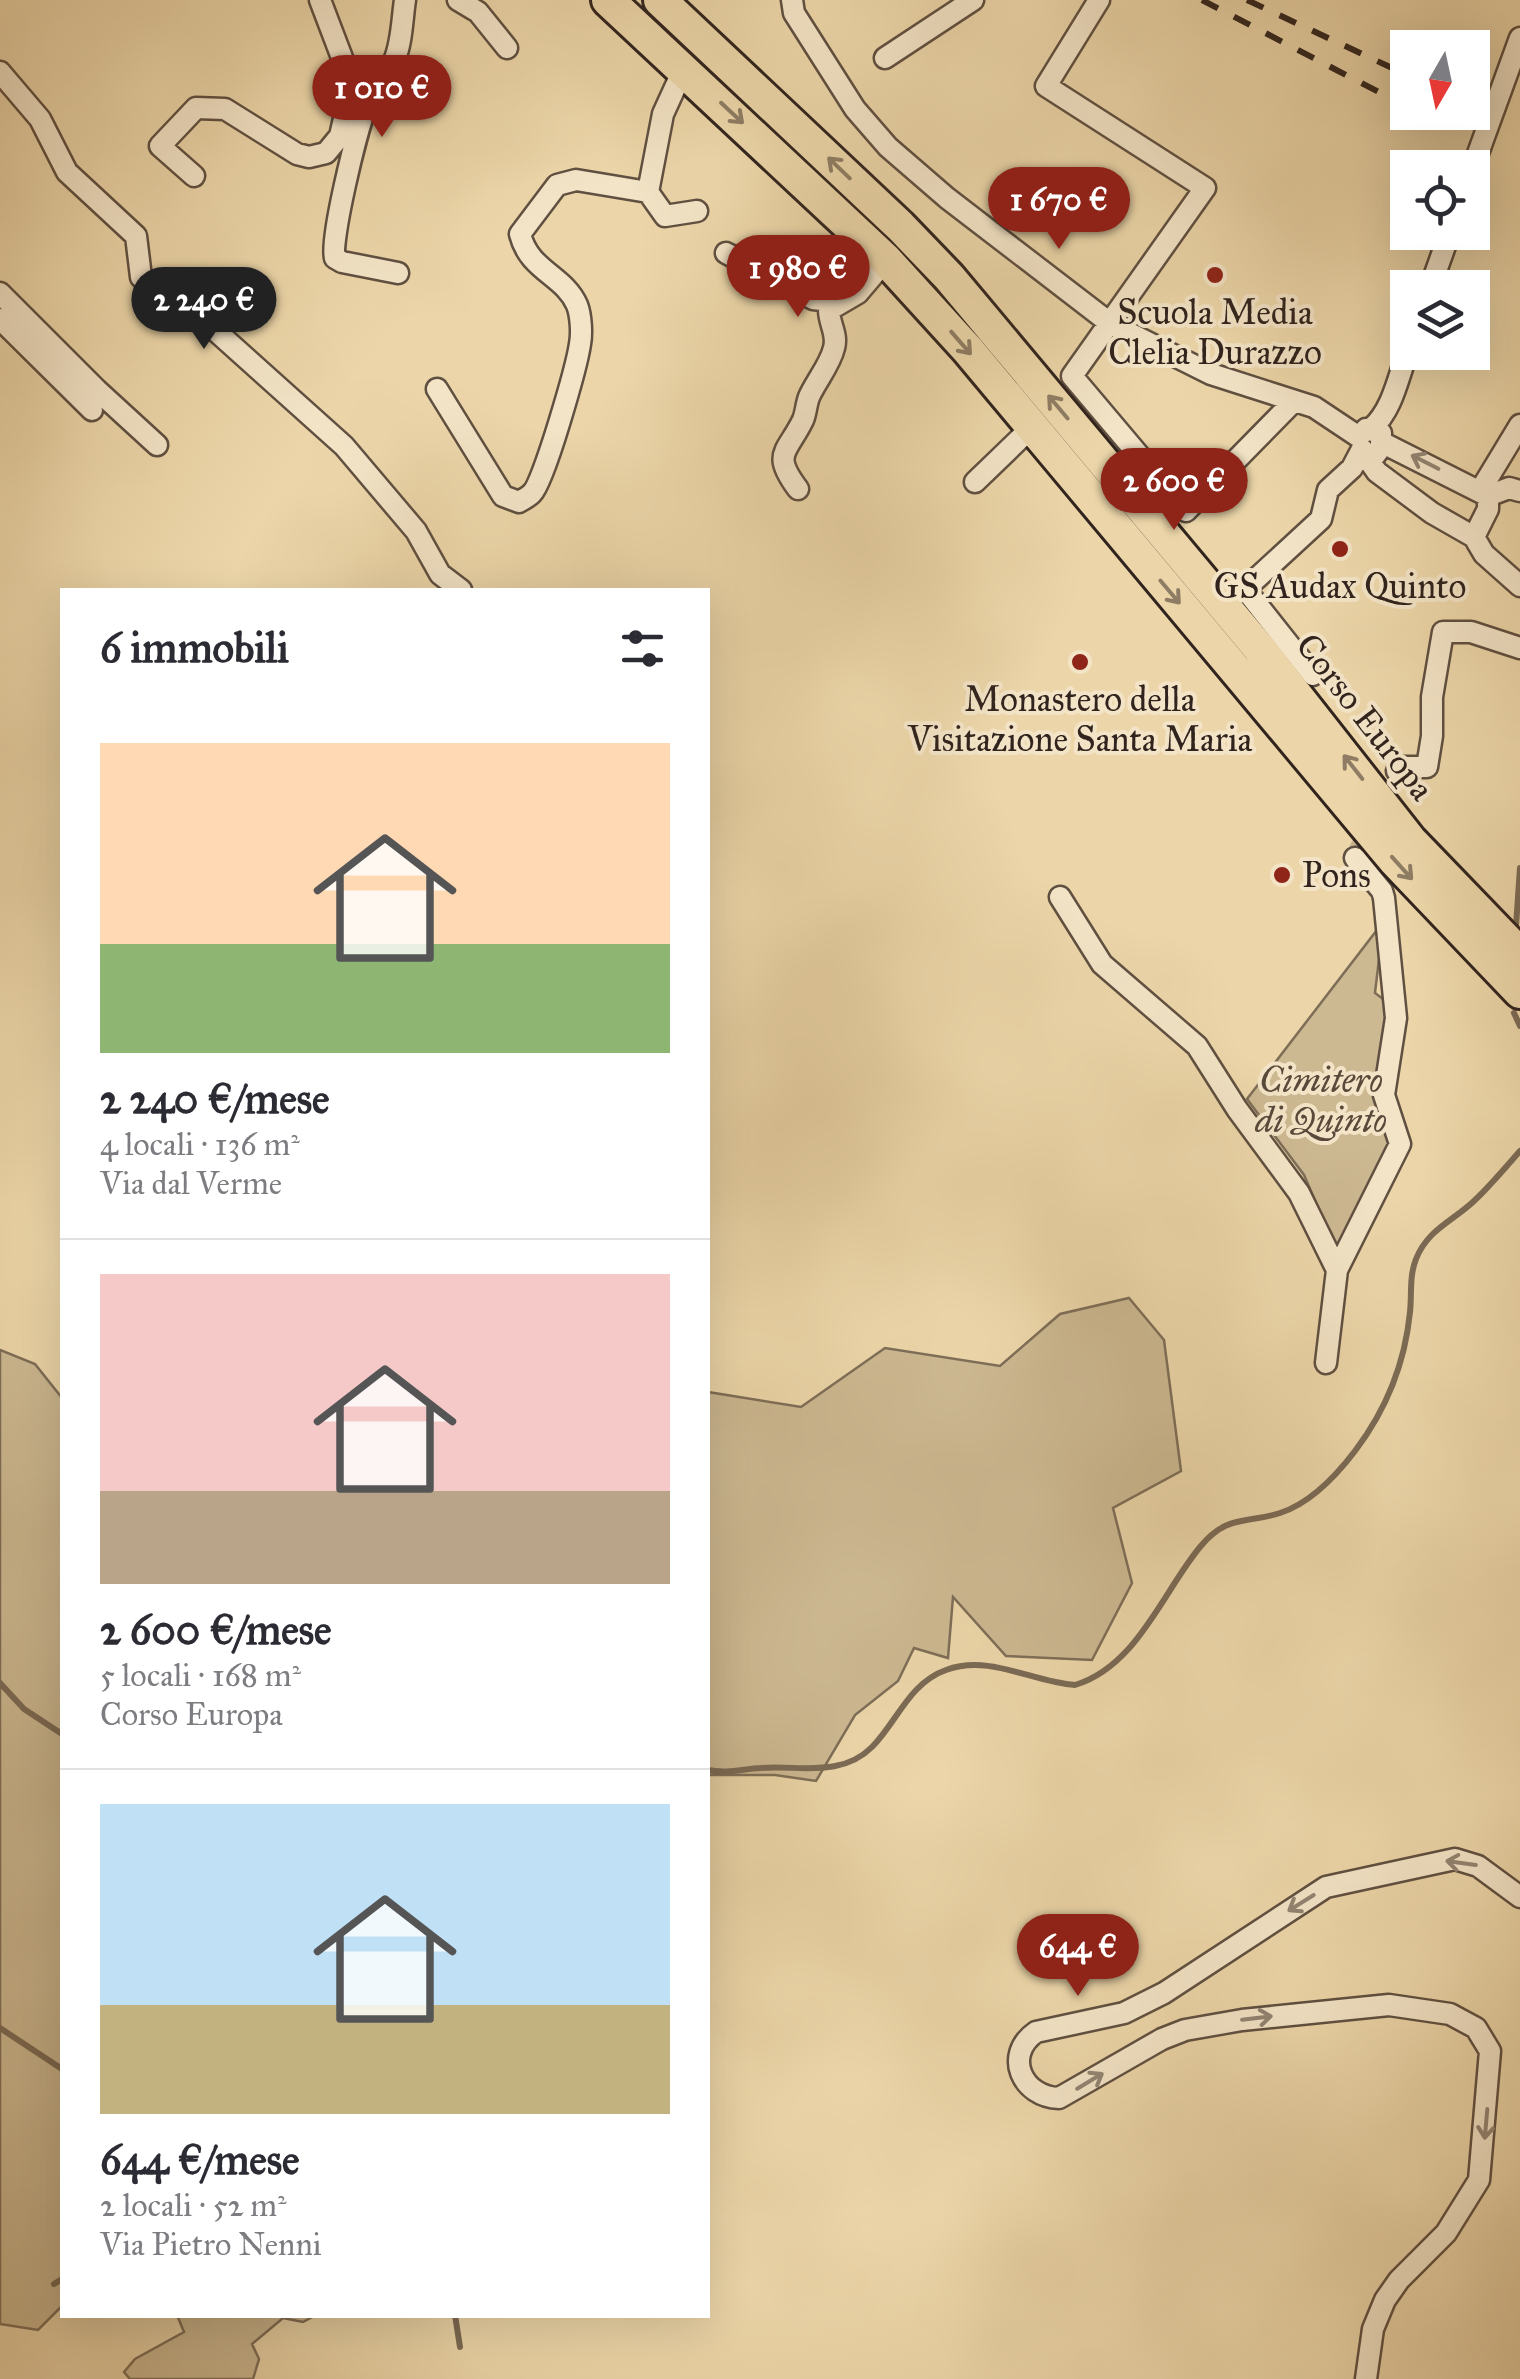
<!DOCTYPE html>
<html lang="it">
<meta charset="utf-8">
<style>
:root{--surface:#fff;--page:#f2f2f3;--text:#2b2b33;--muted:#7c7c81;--line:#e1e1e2;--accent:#8f2418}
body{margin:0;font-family:"IM FELL Great Primer",serif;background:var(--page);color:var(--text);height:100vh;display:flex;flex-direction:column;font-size:38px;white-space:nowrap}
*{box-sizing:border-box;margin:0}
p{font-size:32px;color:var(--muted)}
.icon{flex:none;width:55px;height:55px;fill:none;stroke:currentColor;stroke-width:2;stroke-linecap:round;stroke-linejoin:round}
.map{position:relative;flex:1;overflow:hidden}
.details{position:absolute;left:60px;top:588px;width:650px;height:1730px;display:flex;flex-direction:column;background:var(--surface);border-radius:0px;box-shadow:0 10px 40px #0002}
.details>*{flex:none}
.needle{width:65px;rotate:189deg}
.tools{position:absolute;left:1390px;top:30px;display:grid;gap:20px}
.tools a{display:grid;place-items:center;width:100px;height:100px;border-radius:0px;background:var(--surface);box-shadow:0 10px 40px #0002;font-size:50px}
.price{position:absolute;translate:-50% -85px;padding:0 22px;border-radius:35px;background:var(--accent);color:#fff;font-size:32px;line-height:65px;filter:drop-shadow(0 2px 5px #0008)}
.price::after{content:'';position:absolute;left:50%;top:60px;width:30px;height:22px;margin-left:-15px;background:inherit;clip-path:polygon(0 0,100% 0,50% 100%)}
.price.selected{background:#222;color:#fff}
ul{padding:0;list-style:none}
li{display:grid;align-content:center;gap:20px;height:530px;padding:0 40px}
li+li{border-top:2px solid var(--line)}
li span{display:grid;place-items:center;height:310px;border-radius:0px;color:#555}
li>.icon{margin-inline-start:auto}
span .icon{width:180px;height:180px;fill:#fffc;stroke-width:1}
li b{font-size:42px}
h2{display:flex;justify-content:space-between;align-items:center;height:120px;padding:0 40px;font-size:42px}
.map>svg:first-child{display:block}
</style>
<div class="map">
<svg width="1520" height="2379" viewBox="0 0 1520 2379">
<rect width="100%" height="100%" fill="#ecd6a9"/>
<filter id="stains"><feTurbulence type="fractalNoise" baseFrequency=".002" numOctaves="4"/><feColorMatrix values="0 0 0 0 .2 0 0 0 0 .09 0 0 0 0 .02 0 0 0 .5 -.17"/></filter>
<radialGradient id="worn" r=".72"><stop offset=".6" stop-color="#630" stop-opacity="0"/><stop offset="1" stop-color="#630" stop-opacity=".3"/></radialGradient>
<path fill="#ccb891" stroke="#7e6e58" stroke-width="2.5" d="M1377,930L1381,942L1375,993L1391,1005L1392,1143L1340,1249L1335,1247L1304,1175L1247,1099Z
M1129,1298L1164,1340L1181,1471L1113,1508L1132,1583L1092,1660L1006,1656L953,1597L948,1658L914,1648L898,1681L855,1715L816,1781L775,1775H708V1392L801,1407L885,1348L1000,1366L1060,1314Z
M0,1350L35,1364L62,1398V2306L38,2330L0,2324Z
M177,2315H316L303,2322L283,2318L252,2344L259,2359L253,2379H130L124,2372L135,2359L184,2332Z"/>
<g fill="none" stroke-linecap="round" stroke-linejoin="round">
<path stroke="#7b6a55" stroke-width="6" d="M1516,926L1520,868
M1514,1013L1520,1026
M0,1683L24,1709L62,1734
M708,1770C727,1774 742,1769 761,1768C799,1765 841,1778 872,1747C897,1722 909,1683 946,1670C990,1654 1032,1682 1075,1685C1137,1666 1162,1593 1200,1547C1227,1514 1246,1524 1280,1513C1311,1503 1336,1476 1355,1451C1386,1410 1405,1363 1410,1312C1412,1294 1409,1277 1416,1259C1428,1229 1453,1221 1474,1201C1490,1186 1505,1168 1520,1151
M0,2028L62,2069
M54,2284L62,2279
M455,2315L460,2347"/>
<path stroke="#c7b28d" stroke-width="20" stroke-dasharray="20 10" stroke-linecap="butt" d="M1355,858L1397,771"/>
<defs>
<path id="street" d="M458,0L478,12L507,48
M792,0L794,13L855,109L888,147L947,198L1111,324L1211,374L1314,407L1359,437
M1099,0L1046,86L1205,188L1072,376L1186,511L1294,401
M885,58L973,0
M0,72L40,119L67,172L136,236L141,277L198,315L344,446L416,531L440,574L461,590
M1472,170L1520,38
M194,176L160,146L196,108L225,109L297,154L309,157L326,153L340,136L352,84L320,0
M648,192L665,216L697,211
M726,253L813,299L822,300L844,288
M398,273L342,262L335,258C329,244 357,128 366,108C373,91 386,77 394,61C402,43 402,20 405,0
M1430,288L1450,232
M0,293L97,390L157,445
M0,319L92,410
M437,389L503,496L519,502C523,499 529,497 532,493C544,482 577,365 580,344C582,334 581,315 577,305C564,275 529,271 520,234L557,185L576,180L648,192L663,114L684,68
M1372,428C1393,409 1398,377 1408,351
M1359,437L1366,429L1381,433V447L1370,462L1377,472L1432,513L1474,537L1484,554L1520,586
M1383,443L1488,496V509L1474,537
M975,482L1032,427
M798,489C771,453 787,453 803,420C806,413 806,405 809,397C816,381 830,365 834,348C838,334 829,324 829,310L858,293L886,260
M1480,491L1520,425
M1488,496L1509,488L1520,491
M1313,675L1245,589L1321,519L1328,490L1352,468L1362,449
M1397,771L1402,767H1427L1432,736V697L1443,632H1471L1520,648
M1060,897L1102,964L1197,1046L1237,1109L1299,1193L1337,1270L1326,1363
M1337,1270L1400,1144L1384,1095L1396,1018L1384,898L1382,891L1355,858
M1366,2379L1373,2329L1385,2300L1399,2280L1446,2233L1479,2180L1490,2051L1476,2028L1450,2014L1389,2005L1242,2020L1185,2030L1162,2039L1059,2098C1022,2097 1003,2055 1036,2032L1124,2013L1164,1993L1326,1887L1455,1859L1478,1866L1520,1897"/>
<path id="primary" d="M608,0L886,260L968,350L1395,861L1520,992
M660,0L900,226L949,277L1259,648L1410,840L1520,954"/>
</defs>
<use href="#street" stroke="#605041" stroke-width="25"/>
<use href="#primary" stroke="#31241e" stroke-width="38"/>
<use href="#street" stroke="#f3e4c7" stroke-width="20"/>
<use href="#primary" stroke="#ecd6a9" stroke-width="32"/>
<path stroke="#31241e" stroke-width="6" stroke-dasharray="18 18" stroke-linecap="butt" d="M1202,0L1396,101
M1247,0L1407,75"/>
</g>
<defs><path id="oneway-shaft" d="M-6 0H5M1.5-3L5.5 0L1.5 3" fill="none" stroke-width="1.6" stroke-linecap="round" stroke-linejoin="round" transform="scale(2.5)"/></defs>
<g stroke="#8e7d64">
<use href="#oneway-shaft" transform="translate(732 113) rotate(43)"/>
<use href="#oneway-shaft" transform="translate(839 168) rotate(-136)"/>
<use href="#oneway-shaft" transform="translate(961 343) rotate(49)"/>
<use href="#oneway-shaft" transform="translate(1058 407) rotate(-130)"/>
<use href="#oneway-shaft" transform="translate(1170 592) rotate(50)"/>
<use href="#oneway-shaft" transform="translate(1353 767) rotate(-128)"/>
<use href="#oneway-shaft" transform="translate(1402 868) rotate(48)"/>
</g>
<g stroke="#928472">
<use href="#oneway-shaft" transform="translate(1425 462) rotate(-153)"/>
<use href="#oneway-shaft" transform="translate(1461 1863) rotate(-172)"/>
<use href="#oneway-shaft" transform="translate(1301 1903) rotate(148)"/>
<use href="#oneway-shaft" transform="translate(1257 2018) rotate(-7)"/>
<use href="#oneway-shaft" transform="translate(1090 2081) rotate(-31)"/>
<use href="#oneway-shaft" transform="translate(1486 2124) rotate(95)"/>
</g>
<g fill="#8f2418" stroke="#f3e4c7" stroke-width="4">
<circle cx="1215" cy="275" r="10"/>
<circle cx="1340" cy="549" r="10"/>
<circle cx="1080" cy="662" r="10"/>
<circle cx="1282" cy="875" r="10"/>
</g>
<g text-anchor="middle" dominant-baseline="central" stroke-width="8" stroke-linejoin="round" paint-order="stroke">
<g font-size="35" fill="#31241e" stroke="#f3e4c7">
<text x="1215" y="312">Scuola Media<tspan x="1215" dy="40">Clelia Durazzo</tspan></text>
<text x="1340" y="586">GS Audax Quinto</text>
<text x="1080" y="699">Monastero della<tspan x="1080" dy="40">Visitazione Santa Maria</tspan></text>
<text x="1302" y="875" text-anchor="start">Pons</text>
</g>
<g font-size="35" fill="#31241e" stroke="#f3e4c7">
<text transform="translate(1365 717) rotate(52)">Corso Europa</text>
</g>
<g font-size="35" font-style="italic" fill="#58493b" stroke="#f3e4c7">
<text x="1321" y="1080">Cimitero<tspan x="1321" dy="40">di Quinto</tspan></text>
</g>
</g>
<rect width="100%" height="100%" filter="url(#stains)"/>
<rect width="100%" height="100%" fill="url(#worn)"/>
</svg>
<div class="tools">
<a><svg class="needle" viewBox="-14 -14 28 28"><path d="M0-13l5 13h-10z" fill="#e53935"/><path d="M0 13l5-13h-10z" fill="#7c7c81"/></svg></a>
<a><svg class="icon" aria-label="locate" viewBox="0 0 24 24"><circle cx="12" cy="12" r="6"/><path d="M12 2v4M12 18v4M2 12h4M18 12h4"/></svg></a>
<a><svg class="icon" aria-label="layers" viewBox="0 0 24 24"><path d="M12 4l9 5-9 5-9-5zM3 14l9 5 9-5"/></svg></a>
</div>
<b class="price" style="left:382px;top:140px">1 010 €</b>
<b class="price" style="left:1059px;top:252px">1 670 €</b>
<b class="price" style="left:798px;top:320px">1 980 €</b>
<b class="price selected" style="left:204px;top:352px">2 240 €</b>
<b class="price" style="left:1174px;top:533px">2 600 €</b>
<b class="price" style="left:1078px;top:1999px">644 €</b>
<section class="details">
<h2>6 immobili<svg class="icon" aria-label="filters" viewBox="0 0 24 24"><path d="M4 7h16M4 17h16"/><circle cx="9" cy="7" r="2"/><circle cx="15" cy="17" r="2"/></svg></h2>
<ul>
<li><span style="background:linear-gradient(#ffd9b3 65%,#8fb573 0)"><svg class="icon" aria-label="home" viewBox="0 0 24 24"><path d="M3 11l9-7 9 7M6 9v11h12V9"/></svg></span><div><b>2 240 €/mese</b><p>4 locali · 136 m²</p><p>Via dal Verme</p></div></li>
<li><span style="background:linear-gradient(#f6c9c9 70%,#b9a48a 0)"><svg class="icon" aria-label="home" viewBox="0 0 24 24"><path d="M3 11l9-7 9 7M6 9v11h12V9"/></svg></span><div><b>2 600 €/mese</b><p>5 locali · 168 m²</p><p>Corso Europa</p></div></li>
<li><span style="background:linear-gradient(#bfe0f5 65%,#c2b280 0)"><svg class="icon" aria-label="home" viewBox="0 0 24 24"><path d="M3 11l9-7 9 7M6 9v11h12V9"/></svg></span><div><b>644 €/mese</b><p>2 locali · 52 m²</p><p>Via Pietro Nenni</p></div></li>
</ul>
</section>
</div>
